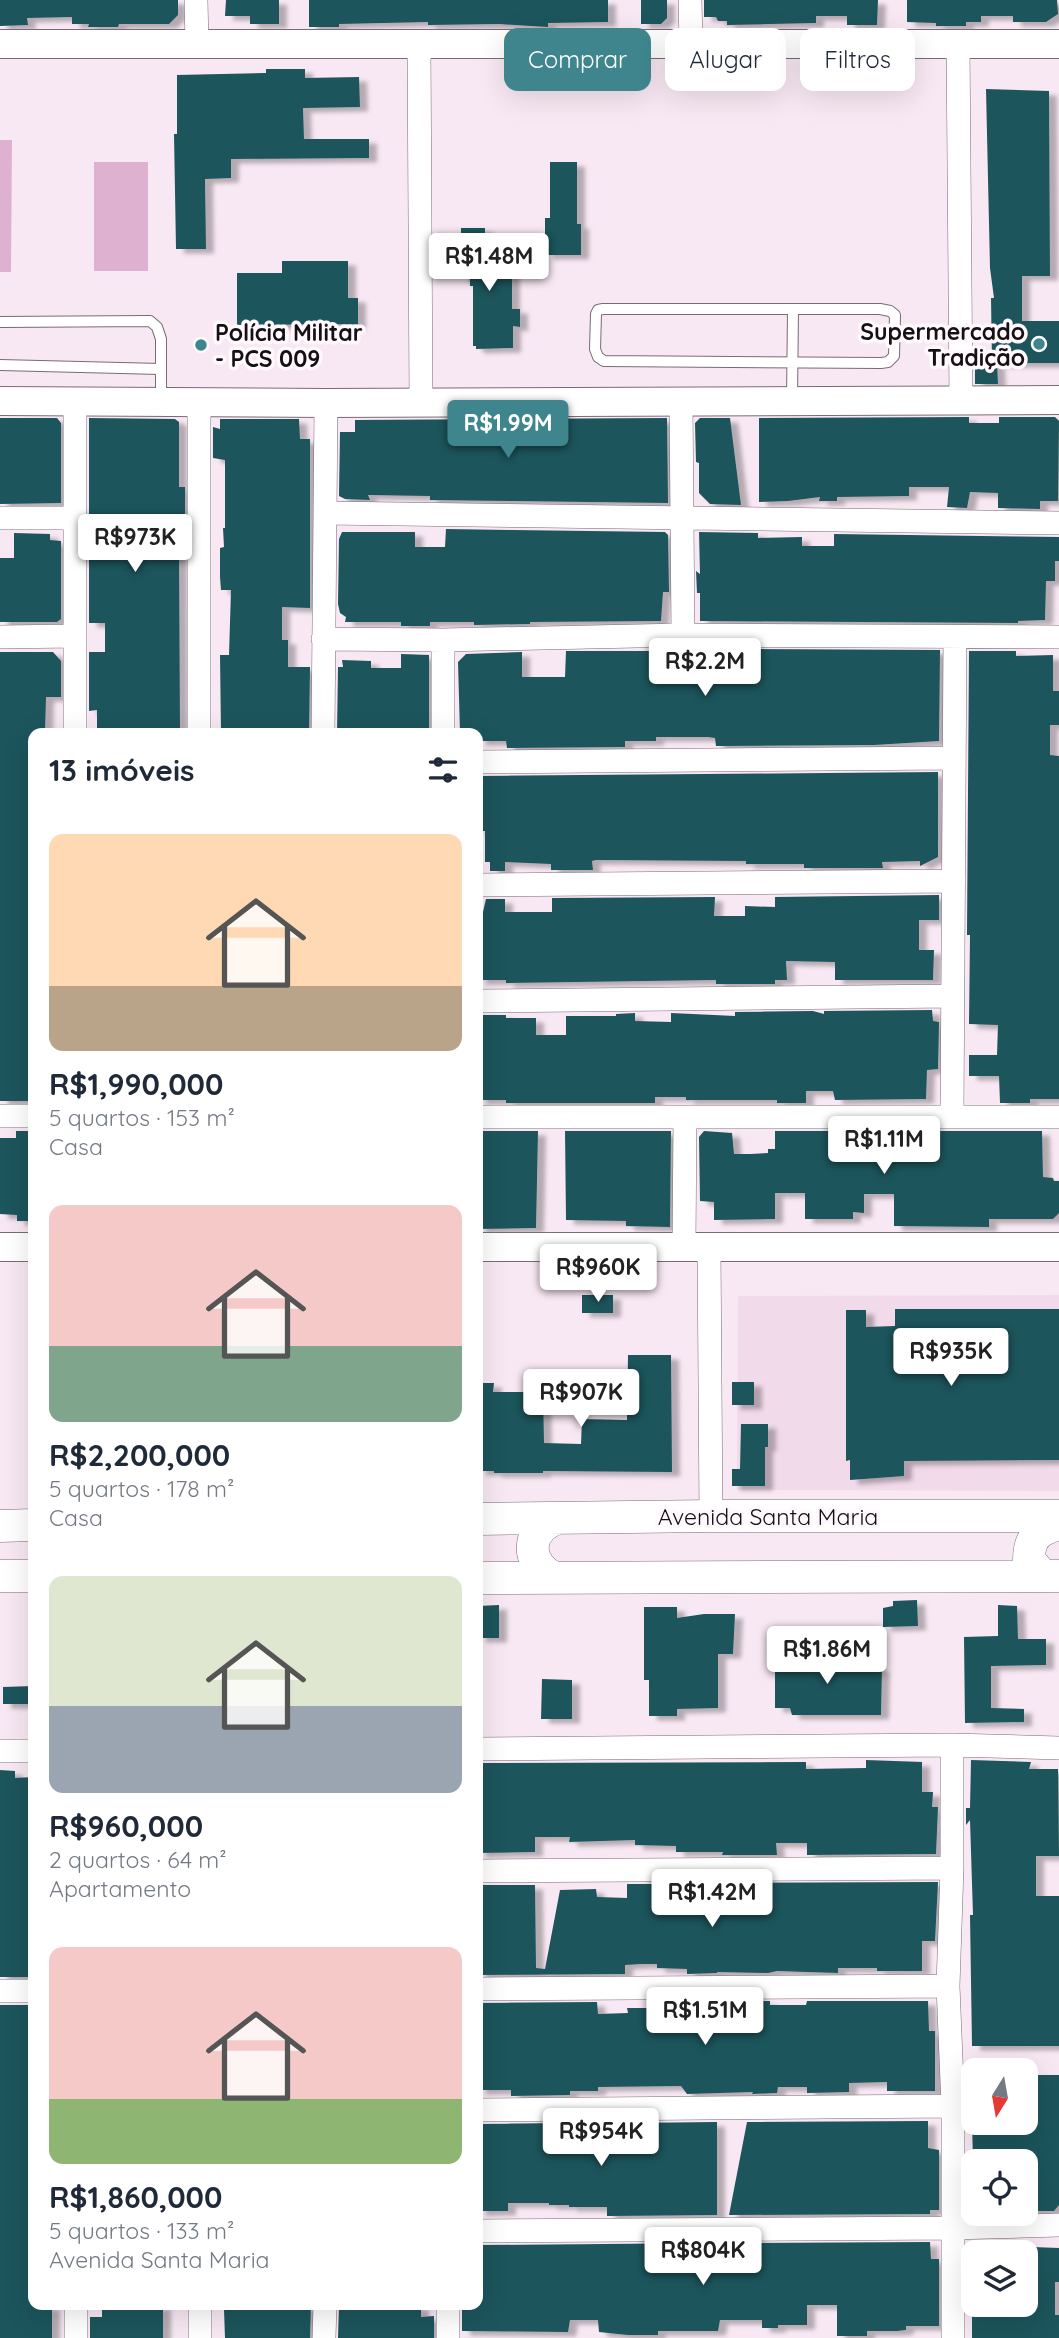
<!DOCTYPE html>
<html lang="pt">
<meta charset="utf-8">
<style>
:root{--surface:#fff;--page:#f6f6f7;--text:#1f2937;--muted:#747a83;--accent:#3e858e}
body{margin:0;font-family:Quicksand,sans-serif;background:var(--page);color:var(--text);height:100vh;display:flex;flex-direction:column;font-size:26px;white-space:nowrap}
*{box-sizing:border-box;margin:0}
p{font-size:23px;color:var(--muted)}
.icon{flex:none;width:38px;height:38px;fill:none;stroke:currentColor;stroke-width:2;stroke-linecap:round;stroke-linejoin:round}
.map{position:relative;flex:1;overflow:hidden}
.panel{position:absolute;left:28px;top:728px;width:455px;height:1582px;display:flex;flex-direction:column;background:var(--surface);border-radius:14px;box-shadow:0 7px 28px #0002}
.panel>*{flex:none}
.hud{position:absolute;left:504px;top:28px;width:450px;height:63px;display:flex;gap:14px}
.needle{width:46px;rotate:191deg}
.controls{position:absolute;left:961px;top:2058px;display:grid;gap:14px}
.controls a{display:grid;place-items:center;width:77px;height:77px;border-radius:14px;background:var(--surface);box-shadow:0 7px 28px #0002;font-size:35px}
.price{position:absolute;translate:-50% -60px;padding:0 16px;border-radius:7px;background:#fff;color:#222;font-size:23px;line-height:46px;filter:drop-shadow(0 2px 4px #0008)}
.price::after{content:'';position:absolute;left:50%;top:42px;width:21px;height:16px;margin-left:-10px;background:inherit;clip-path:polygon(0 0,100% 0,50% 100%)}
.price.on{background:var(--accent);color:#fff}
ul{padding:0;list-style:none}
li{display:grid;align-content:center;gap:14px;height:371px;padding:0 21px}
li span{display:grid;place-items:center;height:217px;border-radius:14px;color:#555}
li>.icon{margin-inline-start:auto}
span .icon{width:126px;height:126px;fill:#fffc;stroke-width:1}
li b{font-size:30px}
h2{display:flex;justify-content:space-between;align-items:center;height:84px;padding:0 21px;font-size:30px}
.pill{padding:0 24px;border-radius:14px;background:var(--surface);box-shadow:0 7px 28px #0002;font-size:24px;line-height:63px}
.pill.on{background:var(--accent);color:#fff}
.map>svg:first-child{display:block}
</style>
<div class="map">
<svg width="1059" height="2338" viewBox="0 0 1059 2338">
<defs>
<filter id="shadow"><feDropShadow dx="8" dy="4.5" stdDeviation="2" flood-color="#0004"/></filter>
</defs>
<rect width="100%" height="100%" fill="#f8e8f3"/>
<path fill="#f1daea" d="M1059,1295V1491L737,1490L738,1296Z"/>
<path fill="#dfb1d1" d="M0,140H12L11,272H0Z
M94,162H148V271H94Z"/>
<path fill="#1f545b" filter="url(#shadow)" d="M0,0H178V15L169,24H119L118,27H88L89,24H72V17L27,18L28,25L0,26Z
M226,0H279V24H250V16H225Z
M309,0H608V22L548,23V27L499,24L428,25V22L339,24V27H309Z
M641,0H667V18L661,24H641Z
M704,0H878L877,25H847V16H816V23L727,25V21H718L716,17H704Z
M907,0H1057L1058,14L1046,22H1013V16H981V22H966V26H936V23L907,22Z
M266,69H305V78L359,77L360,107L303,108L304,139H369V158L231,159V178L205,179L206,249H176L174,134H177V75L266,73Z
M986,89L1049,91L1050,276H1022V321H1059V363H997L998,384H975V362H992L991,298H994L990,268Z
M550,162H577V224H581V255H545V218H550Z
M461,228H485V261H512V309H520V327L513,326V348L476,349V346H473V286H470V279H461Z
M282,261H348V298H358V324L237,325V273H282Z
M969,417V423H999V417H1055L1059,421L1058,501H1040V509L998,508V493L970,492L967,508L947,507L949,487H909V496L837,497V501H819L820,497L788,501L759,502V418Z
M0,418H57L61,423V503L0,504Z
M89,418L175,419L179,422V487H185V517L173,518V548H179L180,733H97V710L89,711V652H105V623H89Z
M667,418L668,503L430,500V496L368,495L370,500L345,499L339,496L340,432H355V420Z
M700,418H730L741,505L710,504L699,493V463L696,462L695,423Z
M220,419H299L300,439H310V608L282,607V640H288V667H310L309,733H221L220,655H229L231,590H221L220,577V548L224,547L223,528H225V460L213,458V427L220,429Z
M446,529L665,532L668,535L669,592H663L661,621L530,622V624L474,625V622H430V626H401V622H345L346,617L340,613L338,604L339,539L342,532H415V547H445Z
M699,532L758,533V538L802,537V546H834V534L1059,537V561H1055V581H1046L1045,620L1018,621V623L700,621V593H697L696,571L700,574Z
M14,533L50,534V540L61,541V619L57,622H0V558H14Z
M744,649L940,650L939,741L874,745L716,746L715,738L708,737H656V741H625V747L507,748L506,741H478V733H460L458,662L466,654L522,652V677H565L566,651H699L700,654L744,657Z
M969,651H1016V656L1053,655V691H1059V725H1050V755L1059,756V1099H1030V1103H1000L999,1076H969V1055H997L998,1025L969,1024L970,935H967Z
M0,652H53L61,661V697H46L45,733H33V1101H0Z
M401,654L429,655V733H337L338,667H343L342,660L371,661V668H401Z
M938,772V857L920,866V861L882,862L883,868H804V864H746V861L596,860L592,861L593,870H551V864L505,862V871H490V862H485V831H478V776Z
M939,895V920H919V950H934L933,980H835V962L786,961L787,980H775V984H716V980L506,983V980H478V912H483L486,899H505V912H552V898L715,897L714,916H745V906L775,907V897Z
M932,1010L933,1021L939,1022L938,1069L927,1070L926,1099L835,1100L833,1091H806V1103H777V1100H686V1097H655V1103H506V1100H478V1015H506V1018H536V1035H566V1016H616V1014L635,1013V1021L671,1022V1013L735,1016V1012L813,1011L824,1014V1011Z
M16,1131H33V1221H17V1215L0,1214V1138H16Z
M478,1131H538L536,1228L478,1229Z
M565,1131H671L670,1227L626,1226V1221L566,1220Z
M704,1131L732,1133L734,1154H751L768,1153V1149H775V1131H835L836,1136L865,1137V1131H1042L1043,1177L1053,1178L1054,1181H1059V1213L1053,1219H989V1227L894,1226V1194H864V1213L853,1212V1219H805V1193H775V1219L714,1220V1202L700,1201L699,1137Z
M582,1295H613V1313H582Z
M895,1309H1059V1460L904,1461V1476L850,1480V1460L846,1461V1310H866V1327L895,1326Z
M628,1355H671L672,1472L543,1471V1473H494V1471H478V1383H494L493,1392H543L544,1443L581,1444L582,1419L627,1420Z
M732,1382H754V1405H732Z
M741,1424H768V1447H765V1486H732V1469H740Z
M917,1600L918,1626L883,1627V1608L893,1606V1601Z
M499,1605V1638H478V1606Z
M998,1605L1017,1606L1018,1639H1046V1665L991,1666V1708L1024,1709V1722L965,1723L964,1637L998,1636Z
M644,1607H677V1618L704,1614H735L733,1654H718V1708L677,1709V1716H649V1680H644Z
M775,1654L821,1657V1654L851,1655V1667H882L881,1715H792L790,1708H775Z
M542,1679L572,1680V1719H541Z
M33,1686V1704H3V1687Z
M866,1760L922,1762V1792H933L932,1807H938L936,1854L807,1855V1843H776L777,1855H722L723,1852H676V1846L635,1845V1840L569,1842L570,1837H535V1852L478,1853V1763L806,1762V1769L866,1768Z
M971,1760L1031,1762L1029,1769H1058L1059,1856H1036V1896H1059V2046H972L970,1915H973L970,1820L966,1825V1808H970Z
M0,1770L15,1771V1778L33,1777V1977H0Z
M938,1882L935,1941H922V1971H877V1968H838V1973L777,1971L768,1973L717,1972V1973L687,1974V1969L657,1968V1964H641L625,1965V1974L478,1975V1885H535L536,1968L545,1969L560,1890L596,1889L597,1897L627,1898V1884H657L658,1889H715L717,1883Z
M717,2001V2007H746L747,2001H770V2005H806L807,2001H928L929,2031H935V2091H887V2082L849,2083V2092L807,2093V2087H778L777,2093L752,2094L753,2092L687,2094L681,2086L598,2087V2091H570V2095L511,2096V2090H478V2003L597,2002L598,2014L628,2013L627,2008H657V2006L676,2005V2002Z
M0,2005H33V2305H52V2338H0Z
M1026,2075H1059V2205L1054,2211H1026V2161H973L972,2123H1026Z
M928,2121V2148L939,2150V2210H930V2214L729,2215L747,2122Z
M717,2122V2215L607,2216V2207H569V2205H549V2203H508V2211H478V2124L568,2123L567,2136H627V2123Z
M930,2242L931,2259H939V2326H906V2330L897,2331H867V2336H837V2305H807V2325H778V2328H762V2320H720L718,2331H658V2335H628L599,2332L598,2320H570L568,2332L462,2331V2305H478V2245L718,2243V2251H748V2243Z
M1032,2247L1059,2248V2282H1055V2315H1059V2338H972V2305H1026V2260H1032Z
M967,2275L973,2276V2296L967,2297Z
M102,2305H163V2338H90V2317H102Z
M235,2305H311L310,2338H225L224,2309H235Z
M339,2305H421V2317L434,2316V2338H338Z"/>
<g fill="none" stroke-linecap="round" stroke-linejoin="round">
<defs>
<path id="service" d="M603,309H880L890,311L895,315L894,356L888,362L881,363L604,361L598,357L595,349L596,314L598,310Z
M0,322L150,321L157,327L161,339V401
M0,365L161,369
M792,401L793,309"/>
<path id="minor" d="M196,0L197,44
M690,0L691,44
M419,44L421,401
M958,44L961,401
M681,400L683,635
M199,402V733
M326,513L1059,523
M0,518H75
M0,637L75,636
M323,639L443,640L683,635L1059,637
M75,733V402
M323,733L326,403
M443,733V640
M478,762L953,758
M478,885L954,881
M478,1001L952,996
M0,1116H33
M952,1116L955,638
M478,1117H1059
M684,1246L685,1118
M709,1248L711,1516
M952,1745V1868L948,1986L953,2106V2338
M478,1749L952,1745L1059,1748
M0,1751H33
M478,1871L952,1868
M478,1989L948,1986
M0,1991H33
M478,2110L953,2106
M478,2231L953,2228L1059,2225
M76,2305V2338
M200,2338V2305
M324,2338L325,2305
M448,2338V2305"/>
<path id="tertiary" d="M0,44H1059
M0,401L326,403L1059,400
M0,1247H33
M478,1247H1059"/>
<path id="secondary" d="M478,1519L711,1516H1059
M0,1526L33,1525
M0,1576H33
M1043,1576L1029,1560C1029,1537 1038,1530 1059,1524
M478,1578L1059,1576
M554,1578C524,1562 526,1529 558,1518"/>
</defs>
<use href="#service" stroke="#796b75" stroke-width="12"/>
<use href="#minor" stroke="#796b75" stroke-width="24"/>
<use href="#tertiary" stroke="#796b75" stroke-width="30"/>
<use href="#secondary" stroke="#796b75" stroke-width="33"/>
<use href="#service" stroke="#fff" stroke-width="10"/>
<use href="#minor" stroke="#fff" stroke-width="23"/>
<use href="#tertiary" stroke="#fff" stroke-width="28"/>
<use href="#secondary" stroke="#fff" stroke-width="32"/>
</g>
<g fill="#3e858e" stroke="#fff8fd" stroke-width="2.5">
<circle cx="1039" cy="344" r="7"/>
<circle cx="201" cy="345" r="7"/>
</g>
<g text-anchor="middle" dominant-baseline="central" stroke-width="7" stroke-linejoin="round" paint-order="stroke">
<g font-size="23" font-weight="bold" fill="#151013" stroke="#fff8fd" text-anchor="end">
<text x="1025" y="331">Supermercado<tspan x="1025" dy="26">Tradição</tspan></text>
<text x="215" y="332" text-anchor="start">Polícia Militar<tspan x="215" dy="26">- PCS 009</tspan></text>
</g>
<g font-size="23" fill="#151013" stroke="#fff8fd">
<text x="768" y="1516">Avenida Santa Maria</text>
</g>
</g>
</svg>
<div class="controls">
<a><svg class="needle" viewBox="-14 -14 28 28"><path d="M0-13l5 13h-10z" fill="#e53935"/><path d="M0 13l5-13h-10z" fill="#747a83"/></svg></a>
<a><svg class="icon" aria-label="locate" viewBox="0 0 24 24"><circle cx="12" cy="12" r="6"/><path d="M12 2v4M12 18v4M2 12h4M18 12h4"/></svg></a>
<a><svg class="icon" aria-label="layers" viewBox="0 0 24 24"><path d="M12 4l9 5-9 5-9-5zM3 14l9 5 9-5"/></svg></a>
</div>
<b class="price" style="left:489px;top:293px">R$1.48M</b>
<b class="price on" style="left:508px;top:460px">R$1.99M</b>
<b class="price" style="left:135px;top:574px">R$973K</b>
<b class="price" style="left:705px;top:698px">R$2.2M</b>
<b class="price" style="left:884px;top:1176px">R$1.11M</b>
<b class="price" style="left:598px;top:1304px">R$960K</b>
<b class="price" style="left:951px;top:1388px">R$935K</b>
<b class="price" style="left:581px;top:1429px">R$907K</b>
<b class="price" style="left:827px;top:1686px">R$1.86M</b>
<b class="price" style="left:712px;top:1929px">R$1.42M</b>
<b class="price" style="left:705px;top:2047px">R$1.51M</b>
<b class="price" style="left:601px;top:2168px">R$954K</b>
<b class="price" style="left:703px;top:2287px">R$804K</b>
<div class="hud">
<a class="pill on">Comprar</a>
<a class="pill">Alugar</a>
<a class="pill">Filtros</a>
</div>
<section class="panel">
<h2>13 imóveis<svg class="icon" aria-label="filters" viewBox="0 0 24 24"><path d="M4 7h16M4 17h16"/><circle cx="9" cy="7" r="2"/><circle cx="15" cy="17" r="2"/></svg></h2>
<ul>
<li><span style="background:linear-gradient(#ffd9b3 70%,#b9a48a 0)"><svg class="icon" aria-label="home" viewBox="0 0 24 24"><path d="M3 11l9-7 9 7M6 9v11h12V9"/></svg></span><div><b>R$1,990,000</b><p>5 quartos · 153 m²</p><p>Casa</p></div></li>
<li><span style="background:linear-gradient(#f6c9c9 65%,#7fa58c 0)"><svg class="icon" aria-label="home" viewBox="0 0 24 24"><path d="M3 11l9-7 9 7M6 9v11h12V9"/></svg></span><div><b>R$2,200,000</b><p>5 quartos · 178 m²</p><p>Casa</p></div></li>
<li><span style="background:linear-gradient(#dfe7d0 60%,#9aa5b1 0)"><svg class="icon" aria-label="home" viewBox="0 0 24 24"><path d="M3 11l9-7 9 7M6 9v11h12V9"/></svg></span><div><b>R$960,000</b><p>2 quartos · 64 m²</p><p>Apartamento</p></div></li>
<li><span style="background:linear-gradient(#f6c9c9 70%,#8fb573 0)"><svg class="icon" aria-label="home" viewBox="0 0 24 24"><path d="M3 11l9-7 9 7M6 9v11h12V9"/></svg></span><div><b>R$1,860,000</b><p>5 quartos · 133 m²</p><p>Avenida Santa Maria</p></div></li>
</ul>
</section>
</div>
